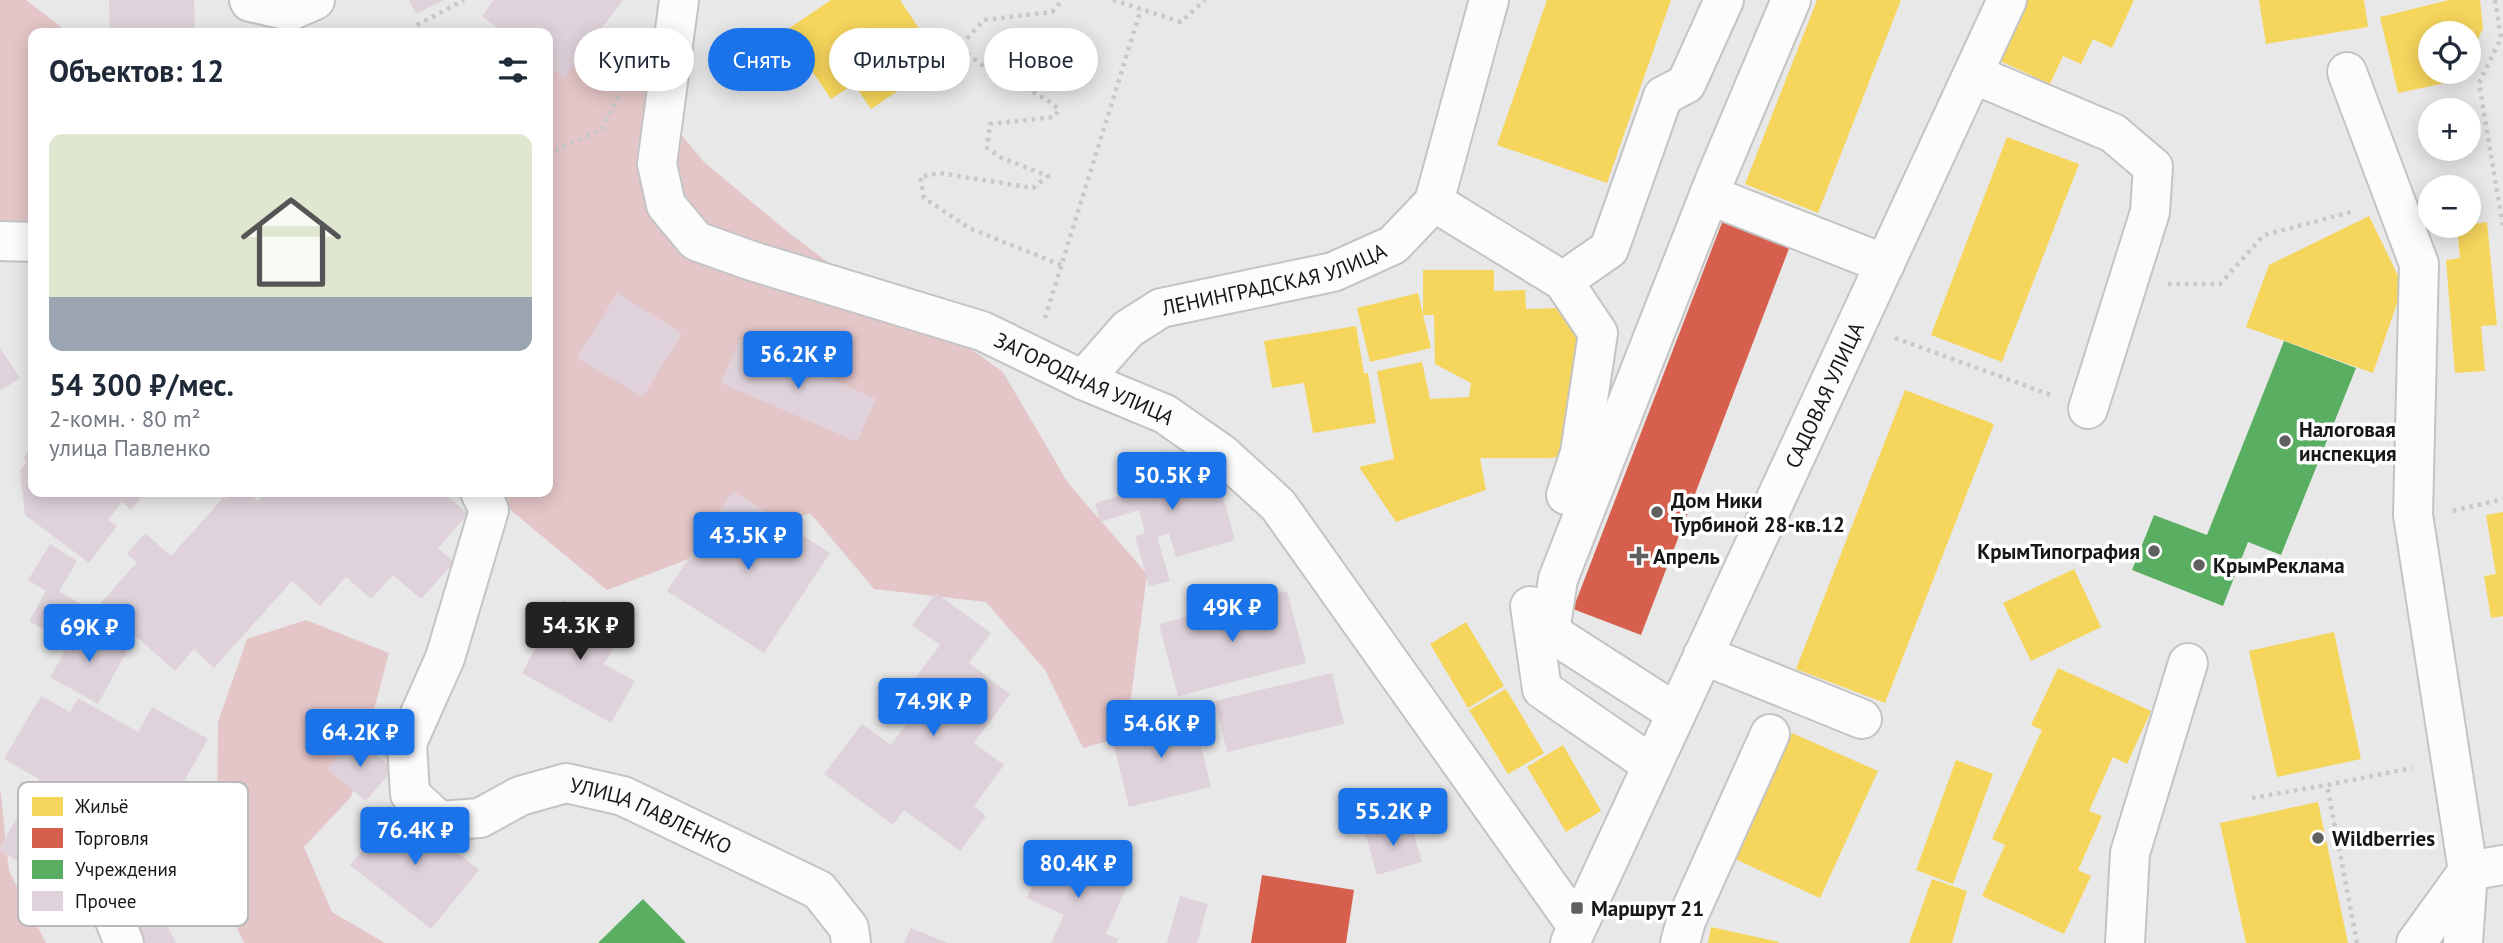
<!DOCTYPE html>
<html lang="ru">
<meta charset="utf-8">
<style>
:root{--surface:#fff;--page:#f6f6f7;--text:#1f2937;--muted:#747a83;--line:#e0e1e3;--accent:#1a73e8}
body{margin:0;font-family:"PT Sans",sans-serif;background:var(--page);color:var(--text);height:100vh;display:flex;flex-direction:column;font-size:26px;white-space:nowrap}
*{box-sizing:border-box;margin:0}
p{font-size:23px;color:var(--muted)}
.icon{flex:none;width:38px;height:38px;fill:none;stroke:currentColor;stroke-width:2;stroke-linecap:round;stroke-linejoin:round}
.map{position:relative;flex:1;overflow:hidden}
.details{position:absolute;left:28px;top:28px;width:525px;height:469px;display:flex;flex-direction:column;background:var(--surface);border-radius:14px;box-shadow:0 4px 18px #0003}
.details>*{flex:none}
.banner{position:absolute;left:574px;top:28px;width:665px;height:63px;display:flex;gap:14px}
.tools{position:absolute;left:2418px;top:21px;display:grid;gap:14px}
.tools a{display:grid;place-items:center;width:63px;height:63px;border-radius:50%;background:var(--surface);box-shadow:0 4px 18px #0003;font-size:35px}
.price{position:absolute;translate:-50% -60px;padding:0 16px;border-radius:7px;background:var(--accent);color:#fff;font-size:23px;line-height:46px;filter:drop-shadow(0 2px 4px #0008)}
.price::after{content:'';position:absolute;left:50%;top:42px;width:21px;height:16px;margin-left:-10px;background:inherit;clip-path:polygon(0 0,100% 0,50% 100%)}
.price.current{background:#222;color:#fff}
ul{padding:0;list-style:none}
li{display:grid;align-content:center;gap:14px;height:371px;padding:0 21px}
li+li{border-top:2px solid var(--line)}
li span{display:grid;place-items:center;height:217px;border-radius:14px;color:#555}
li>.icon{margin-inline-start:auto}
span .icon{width:126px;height:126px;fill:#fffc;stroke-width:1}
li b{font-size:30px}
h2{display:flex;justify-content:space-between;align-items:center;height:84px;padding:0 21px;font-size:30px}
.tag{padding:0 24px;border-radius:32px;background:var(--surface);box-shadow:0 4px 18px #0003;font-size:24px;line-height:63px}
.tag.current{background:var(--accent);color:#fff}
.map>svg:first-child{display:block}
</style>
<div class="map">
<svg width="2503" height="943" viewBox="0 0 2503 943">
<rect width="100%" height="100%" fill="#e8e8e9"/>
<path fill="#e4c6c8" d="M0,0H26L69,33H33V225L0,228Z
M548,43L613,52L704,162L784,229L867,292L946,331L1003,372L1068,483L1147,574L1126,736L1083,748L1045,670L986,602L874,589L810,513L607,590L489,492H548Z
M306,620L389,653L351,797L304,847L332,912L385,943H244L229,912L217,816L218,722L247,639Z
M0,787L9,871L46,943H0Z"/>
<path fill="#f6d55c" d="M831,0H900L922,33L891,53L911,82L871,109L854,84L831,99L785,31Z
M1547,0H1671L1607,183L1497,145Z
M1817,0H1901L1818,213L1745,184Z
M2026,0H2134L2112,48L2093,39L2081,64L2063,56L2050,84L1998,60Z
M2259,0H2364L2368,27L2266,44Z
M2449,0H2480L2483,28L2469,59V33H2431V72H2464L2460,80L2398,93L2380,17Z
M2007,137L2079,164L2002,362L1931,335Z
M2369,216L2403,286L2373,373L2246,327L2269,265Z
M2487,222L2497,325L2481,326L2485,371L2455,373L2446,260L2460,258L2457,226Z
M1423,270H1494V291L1525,290L1526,309L1561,308L1580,329L1566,455L1551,458H1480L1486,490L1396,522L1359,467L1394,459L1377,371L1422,362L1430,399L1469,397L1471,383L1435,364L1434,315H1423L1431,348L1370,362L1357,308L1418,293L1423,315Z
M1356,326L1364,373H1368L1376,423L1313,433L1304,383L1272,388L1264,341Z
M1905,390L1994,424L1885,703L1796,669Z
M2503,512V616L2491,618L2484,576L2496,574L2486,515Z
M2074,569L2101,627L2031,661L2003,603Z
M1466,622L1504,686L1468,708L1430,644Z
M2334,632L2361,759L2277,777L2249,651Z
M2058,668L2151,711L2127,764L2113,757L2089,811L2102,816L2078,870L2091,876L2064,934L1982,896L2005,845L1992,839L2042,730L2031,725Z
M1506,689L1544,753L1508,774L1469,710Z
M1792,733L1878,771L1820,898L1735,859Z
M1563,745L1601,811L1566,832L1527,767Z
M1956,760L1993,774L1953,884L1916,870Z
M2318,802L2348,943H2246L2220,823Z
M1932,879L1967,891L1952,943H1909Z
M1711,927L1779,942V943H1708Z"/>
<path fill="#d6604d" d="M1723,220L1790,246L1641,635L1573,609Z
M1262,875L1354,890L1346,943H1251Z"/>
<path fill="#5aae61" d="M2284,341L2356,368L2281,555L2248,542L2223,606L2132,570L2154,515L2207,535Z
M643,899L686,943H598Z"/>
<path fill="#dfd2da" d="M109,0H194L195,30H110Z
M409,0H444L416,14Z
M494,0H623L564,78L548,66V33H504L482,16Z
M617,293L682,333L643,397L577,358Z
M740,339L876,399L857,442L721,383Z
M0,348L20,378L0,391Z
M33,447V492H145L131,510L122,502L108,520L117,526L89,563L25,515L20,470L27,462L23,458Z
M1169,451L1177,478L1215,467L1235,540L1176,557L1169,533L1157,537L1170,581L1149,586L1135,536L1145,533L1139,510L1100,522L1095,503L1137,491L1129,461Z
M733,491L830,553L764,653L667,591Z
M233,492H248L258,501L267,492H443L468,514L438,548L454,562L421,599L393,575L371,599L346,577L320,606L292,581L214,668L194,649L175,671L100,604L137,562L127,554L145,533L171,556L224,497L226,499Z
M50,544L77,561L59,591L82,605L62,640L29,621L46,591L28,580Z
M1287,591L1306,663L1178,696L1159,624Z
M936,593L991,633L969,663L1010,694L974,743L1004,765L974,806L986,816L960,851L904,810L893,825L824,774L862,724L891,745L921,704L905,692L940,645L912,625Z
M563,600L622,633L604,664L635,681L611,723L522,673Z
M80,625L127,651L98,704L50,677Z
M1332,673L1344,724L1227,752L1215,701Z
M41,696L70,712L78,698L138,732L152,707L208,739L153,836L93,802L49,879L0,851V847L39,779L4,759Z
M1193,713L1211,787L1129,807L1111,733Z
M354,736L393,769L366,801L327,769Z
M399,805L479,870L431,929L350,865Z
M1410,821L1422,862L1377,875L1365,833Z
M1048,852L1127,886L1106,934L1119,939L1117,943H1051L1064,915L1027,898Z
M141,874L176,943H145L116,886Z
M1180,896L1208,904L1197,943H1167Z
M911,928L948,943H904Z"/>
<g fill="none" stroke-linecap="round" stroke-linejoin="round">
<defs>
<g id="minor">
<path d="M249,0L250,2L290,11L315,0"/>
<path id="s1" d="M679,0L657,164L666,205L696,241L752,261L982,331L1083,380L1165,414L1222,454L1278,505L1577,926"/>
<path d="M2347,72L2419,264L2413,515L2468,871L2463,943"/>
<path d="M1973,74L2113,133L2153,167L2150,212L2088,409"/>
<path d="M1709,195L1885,264"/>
<path d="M1434,202L1563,281L1598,333L1580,453L1566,495"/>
<path d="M0,241L33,242"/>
<path d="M1563,281L1609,249L1663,96L1686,84L1724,0"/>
<path id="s2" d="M1083,380L1128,329L1161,308L1333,272L1393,245L1434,202L1489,0"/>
<path id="s3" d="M480,492L489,510L445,658L407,743L410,794L439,821L480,818L520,796L566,783L623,796L819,890L849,928L851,943"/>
<path d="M1530,606L1542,689L1652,765"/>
<path d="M1703,655L1862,719"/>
<path d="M1676,713L1550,632L1558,579L1717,175L1791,0"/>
<path d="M97,877L124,943"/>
<path id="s4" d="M1570,943L2007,0"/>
<path d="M1680,943L1686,921L1770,734"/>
<path d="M2125,943L2130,853L2188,663"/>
<path d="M2416,943L2468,871L2503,865"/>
</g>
</defs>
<use href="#minor" stroke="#c4c4c5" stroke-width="42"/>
<path stroke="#c8c8c9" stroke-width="4.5" stroke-dasharray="3.5 5" stroke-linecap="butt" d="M1113,0L1181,22L1205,0
M2495,0L2501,38L2479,83L2503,227
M414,33L417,25L464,0
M33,65L31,66L33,84
M548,145L557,150L602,129L624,86
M1061,265L969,228L924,198L920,177L940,173L1033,188L1048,176L1002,158L987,148L990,124L1054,117L1059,110C1043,93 1020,88 1000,77C986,69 972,57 959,47L984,20L1052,12L1062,0
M2168,284H2220L2264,235L2355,211
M1045,318L1141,9
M1895,338L2051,395
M2453,511L2503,499
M2252,798L2327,785
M2357,943L2327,785L2412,768"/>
<use href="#minor" stroke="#fcfcfc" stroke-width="38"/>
</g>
<g fill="#606061" stroke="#fff" stroke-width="2.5">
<circle cx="2285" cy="441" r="7"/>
<circle cx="1657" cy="512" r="7"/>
<circle cx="2154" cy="551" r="7"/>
<path d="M1635.5 545.5h7v7h7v7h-7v7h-7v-7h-7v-7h7z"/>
<circle cx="2199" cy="565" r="7"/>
<circle cx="2318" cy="838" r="7"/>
<rect x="1570" y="901" width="14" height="14" rx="3.5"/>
</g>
<g text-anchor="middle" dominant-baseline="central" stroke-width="7" stroke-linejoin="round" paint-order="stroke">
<g font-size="21" fill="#171718" stroke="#fff">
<text stroke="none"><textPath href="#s2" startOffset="224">ЛЕНИНГРАДСКАЯ УЛИЦА</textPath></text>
<text stroke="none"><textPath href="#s1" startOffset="667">ЗАГОРОДНАЯ УЛИЦА</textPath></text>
<text stroke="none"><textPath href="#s4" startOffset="604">САДОВАЯ УЛИЦА</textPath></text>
<text stroke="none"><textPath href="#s3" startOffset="584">УЛИЦА ПАВЛЕНКО</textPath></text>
</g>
<g font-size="21" font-weight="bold" fill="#171718" stroke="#fff" text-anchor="start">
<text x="2299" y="429">Налоговая<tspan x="2299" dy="24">инспекция</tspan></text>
<text x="1671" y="500">Дом Ники<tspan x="1671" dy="24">Турбиной 28-кв.12</tspan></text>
<text x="2140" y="551" text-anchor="end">КрымТипография</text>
<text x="1653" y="556">Апрель</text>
<text x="2213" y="565">КрымРеклама</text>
<text x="2332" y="838">Wildberries</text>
<text x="1591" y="908">Маршрут 21</text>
</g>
</g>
<rect x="18" y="782" width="230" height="144" rx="10" fill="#fff" stroke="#b9b9ba" stroke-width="2"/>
<rect x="32" y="797" width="31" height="19" fill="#f6d55c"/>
<rect x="32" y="828" width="31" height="20" fill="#d6604d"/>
<rect x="32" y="860" width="31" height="19" fill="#5aae61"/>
<rect x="32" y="891" width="31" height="20" fill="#dfd2da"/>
<g font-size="19" fill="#171718">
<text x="75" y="813">Жильё</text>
<text x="75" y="845">Торговля</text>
<text x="75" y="876">Учреждения</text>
<text x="75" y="908">Прочее</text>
</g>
</svg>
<div class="tools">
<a><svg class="icon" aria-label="locate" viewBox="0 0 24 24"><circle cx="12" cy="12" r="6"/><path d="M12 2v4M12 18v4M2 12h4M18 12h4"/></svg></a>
<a>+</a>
<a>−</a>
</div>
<b class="price" style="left:798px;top:391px">56.2K ₽</b>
<b class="price" style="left:1172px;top:512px">50.5K ₽</b>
<b class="price" style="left:748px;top:572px">43.5K ₽</b>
<b class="price" style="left:1232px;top:644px">49K ₽</b>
<b class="price current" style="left:580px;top:662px">54.3K ₽</b>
<b class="price" style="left:89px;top:664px">69K ₽</b>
<b class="price" style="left:933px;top:738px">74.9K ₽</b>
<b class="price" style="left:1161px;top:760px">54.6K ₽</b>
<b class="price" style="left:360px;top:769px">64.2K ₽</b>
<b class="price" style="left:1393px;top:848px">55.2K ₽</b>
<b class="price" style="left:415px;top:867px">76.4K ₽</b>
<b class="price" style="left:1078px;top:900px">80.4K ₽</b>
<div class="banner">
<a class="tag">Купить</a>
<a class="tag current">Снять</a>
<a class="tag">Фильтры</a>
<a class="tag">Новое</a>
</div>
<section class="details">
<h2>Объектов: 12<svg class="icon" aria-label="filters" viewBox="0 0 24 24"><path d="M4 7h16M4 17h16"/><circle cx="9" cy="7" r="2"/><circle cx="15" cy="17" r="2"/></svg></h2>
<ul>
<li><span style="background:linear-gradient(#dfe7d0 75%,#9aa5b1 0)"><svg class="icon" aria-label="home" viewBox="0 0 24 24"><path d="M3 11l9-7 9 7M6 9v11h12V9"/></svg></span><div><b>54 300 ₽/мес.</b><p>2-комн. · 80 m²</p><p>улица Павленко</p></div></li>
</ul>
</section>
</div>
